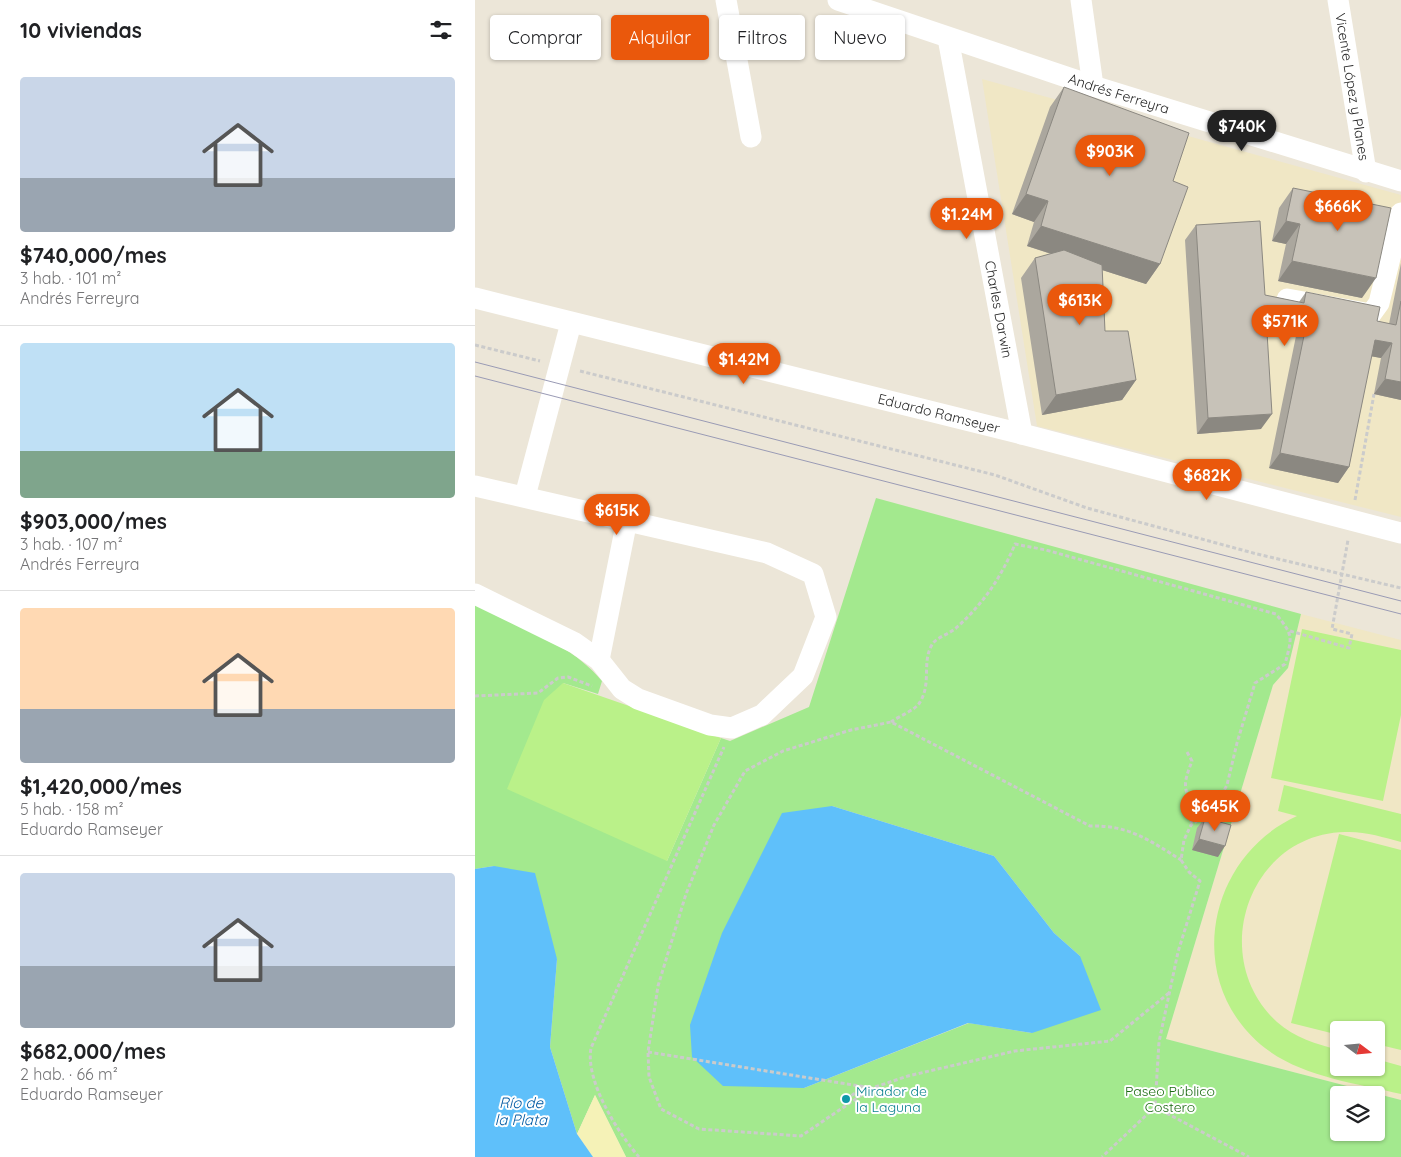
<!DOCTYPE html>
<html lang="es">
<meta charset="utf-8">
<style>
:root{--surface:#fff;--page:#f6f6f6;--text:#202124;--muted:#757577;--line:#e0e0e0;--accent:#ea580c}
body{margin:0;font-family:Quicksand,sans-serif;background:var(--page);color:var(--text);height:100vh;display:flex;flex-direction:column;font-size:19px;white-space:nowrap}
*{box-sizing:border-box;margin:0}
p{font-size:16px;color:var(--muted)}
.icon{flex:none;width:28px;height:28px;fill:none;stroke:currentColor;stroke-width:2;stroke-linecap:round;stroke-linejoin:round}
.map{position:relative;flex:1;overflow:hidden}
.panel{display:flex;flex-direction:column;background:var(--surface);width:475px}
.panel>*{flex:none}
.guide{position:absolute;left:15px;top:15px;width:475px;height:45px;display:flex;gap:10px}
.needle{width:32px;rotate:106deg}
.tools{position:absolute;left:855px;top:1021px;display:grid;gap:10px}
.tools a{display:grid;place-items:center;width:55px;height:55px;border-radius:5px;background:var(--surface);box-shadow:0 1px 4px #0004;font-size:25px}
.price{position:absolute;translate:-50% -42px;padding:0 11px;border-radius:18px;background:var(--accent);color:#fff;font-size:16px;line-height:32px;filter:drop-shadow(0 1px 2px #0008)}
.price::after{content:'';position:absolute;left:50%;top:30px;width:15px;height:11px;margin-left:-8px;background:inherit;clip-path:polygon(0 0,100% 0,50% 100%)}
.price.on{background:#222;color:#fff}
ul{padding:0;list-style:none}
li{display:grid;align-content:center;gap:10px;height:265px;padding:0 20px}
li+li{border-top:1px solid var(--line)}
li span{display:grid;place-items:center;height:155px;border-radius:5px;color:#555}
li>.icon{margin-inline-start:auto}
span .icon{width:90px;height:90px;fill:#fffc;stroke-width:1}
li b{font-size:21px}
h2{display:flex;justify-content:space-between;align-items:center;height:60px;padding:0 20px;font-size:21px}
.chip{padding:0 18px;border-radius:5px;background:var(--surface);box-shadow:0 1px 4px #0004;font-size:18px;line-height:45px}
.chip.on{background:var(--accent);color:#fff}
main{display:flex;flex:1;min-height:0}
.map>svg:first-child{display:block}
</style>
<main>
<section class="panel">
<h2>10 viviendas<svg class="icon" aria-label="filters" viewBox="0 0 24 24"><path d="M4 7h16M4 17h16"/><circle cx="9" cy="7" r="2"/><circle cx="15" cy="17" r="2"/></svg></h2>
<ul>
<li><span style="background:linear-gradient(#c9d6e8 65%,#9aa5b1 0)"><svg class="icon" aria-label="home" viewBox="0 0 24 24"><path d="M3 11l9-7 9 7M6 9v11h12V9"/></svg></span><div><b>$740,000/mes</b><p>3 hab. · 101 m²</p><p>Andrés Ferreyra</p></div></li>
<li><span style="background:linear-gradient(#bfe0f5 70%,#7fa58c 0)"><svg class="icon" aria-label="home" viewBox="0 0 24 24"><path d="M3 11l9-7 9 7M6 9v11h12V9"/></svg></span><div><b>$903,000/mes</b><p>3 hab. · 107 m²</p><p>Andrés Ferreyra</p></div></li>
<li><span style="background:linear-gradient(#ffd9b3 65%,#9aa5b1 0)"><svg class="icon" aria-label="home" viewBox="0 0 24 24"><path d="M3 11l9-7 9 7M6 9v11h12V9"/></svg></span><div><b>$1,420,000/mes</b><p>5 hab. · 158 m²</p><p>Eduardo Ramseyer</p></div></li>
<li><span style="background:linear-gradient(#c9d6e8 60%,#9aa5b1 0)"><svg class="icon" aria-label="home" viewBox="0 0 24 24"><path d="M3 11l9-7 9 7M6 9v11h12V9"/></svg></span><div><b>$682,000/mes</b><p>2 hab. · 66 m²</p><p>Eduardo Ramseyer</p></div></li>
</ul>
</section>
<div class="map">
<svg width="926" height="1157" viewBox="0 0 926 1157">
<rect width="100%" height="100%" fill="#ece6d8"/>
<path fill="#f0e7c5" fill-rule="evenodd" d="M507,79L926,195V517L562,426Z
M826,614L926,640V1100L691,1039L798,685L813,668ZM864,1030H901V1068H864Z"/>
<path fill="#a3e98e" fill-rule="evenodd" d="M401,498L826,614L813,668L798,685L691,1039L926,1100V1157H151L120,1095L102,1134L75,1047L82,959L19,866L0,869V602C41,624 97,644 127,681L123,694L88,683L192,861L246,738L255,741L334,707ZM357,806L519,856L579,933L605,956L557,1033L494,1023L329,1088ZM864,1095H901V1132H864Z"/>
<path fill="#f5f2b7" d="M120,1095L151,1157H118L102,1134Z"/>
<path fill="#baf189" d="M827,629L926,650V715L908,801L796,778Z
M88,683L246,738L192,861L32,789L69,700Z
M809,785L926,814V842C908,837 889,831 870,832C773,834 732,958 802,1022C820,1038 841,1044 864,1050V1068H901V1059L926,1066V1094C881,1083 828,1077 790,1048C708,984 730,858 822,816L803,811Z
M864,834L926,850V1050L901,1044V1030H864V1035L816,1023Z"/>
<path fill="#5fc0fa" d="M357,806L519,856L579,933L605,956L626,1010L557,1033L493,1023L329,1088L248,1086L217,1057L215,1025L247,933L307,813Z
M19,866L60,873L82,959L75,1047L102,1134L118,1157H0V869Z"/>
<g fill="none" stroke-linecap="round" stroke-linejoin="round">
<path stroke="#cbcbcb" stroke-width="3" stroke-dasharray="4 2.5" stroke-linecap="butt" d="M0,345L65,361
M105,371L520,475L612,508L782,554L926,588
M880,500L899,394
M815,631L874,648L877,634L857,629L873,540
M0,696L63,693L83,678L93,677L117,686
M416,722C424,716 441,710 445,702C457,683 446,661 458,643C463,637 474,634 481,628C508,604 526,578 540,544L571,550L801,614C819,636 817,637 810,664L780,683L762,743L752,785L739,809L716,825L709,840L706,860L714,872L725,881L703,952L684,1042L680,1107L627,1157
M712,752L717,761C709,782 707,788 719,807L716,824
M694,993L635,1041L540,1051L433,1076L397,1088L326,1136L224,1129L186,1109L174,1077L173,1052L183,986L211,894L239,825L270,771L308,751L376,730L416,722L615,826C654,825 674,840 706,860
M173,1052L397,1088
M371,1099L382,1092L388,1094
M680,1107L774,1157
M164,1157C143,1133 110,1081 116,1048L249,747"/>
<g stroke="#fff" stroke-width="21">
<path d="M251,0L276,137"/>
<path id="s1" d="M363,0L618,86L926,181"/>
<path d="M606,0L618,86"/>
<path id="s2" d="M863,0L891,172"/>
<path id="s3" d="M473,38L547,434"/>
<path id="s4" d="M0,298L547,434L926,533"/>
<path d="M812,299L896,314L904,303L926,213"/>
<path d="M0,486L292,553L338,574L351,617L328,676L287,715L257,728L235,725L163,699L147,689L124,660L100,643L0,594"/>
<path d="M50,496L96,323"/>
<path d="M124,660L152,520"/>
</g>
<path stroke="#9a9bb5" stroke-width="1" d="M0,362L926,601
M0,376L926,614"/>
</g>
<path fill="#aba79e" d="M589,87L698,181L685,264L671,284L627,270L630,331L661,380L647,400L567,415L546,278L560,258L576,254L552,246L559,222L537,214L575,107Z
M818,188L887,298L803,281L811,244L797,241L804,208Z
M721,225L790,295L824,302L831,292L902,321L914,324L926,263V400L899,394L906,358L896,356L874,467L863,483L794,468L821,336L792,333L786,429L722,434L710,240Z
M730,818L743,857L717,850L722,828Z"/>
<path fill="#8b8881" d="M551,194L573,201L559,222L537,214Z
M811,221L825,224L811,244L797,241Z
M566,226L685,264L671,284L552,246Z
M817,261L901,278L887,298L803,281Z
M791,316L832,321L821,336L780,331Z
M900,340L917,343L906,358L889,355Z
M910,379L926,382V400L899,394Z
M661,380L647,400L567,415L581,395Z
M797,414L786,429L722,434L733,418Z
M805,453L874,467L863,483L794,468Z
M724,839L750,846L743,857L717,850Z"/>
<path fill="#c7c2b8" stroke="#8b8881" d="M589,87L714,133L698,181L713,187L685,264L566,226L573,201L551,194Z
M818,188L916,208L901,278L817,261L825,224L811,221Z
M785,221L790,295L829,303L831,292L905,307L902,321L921,325L926,301V382L910,379L917,343L900,340L874,467L805,453L832,321L791,316L797,414L733,418L721,225Z
M589,250L627,265L630,331H653L661,380L581,395L560,258Z
M730,818L756,825L750,846L724,839Z"/>
<circle fill="#0f9aa8" stroke="#fff" stroke-width="2" cx="371" cy="1099" r="5"/>
<g text-anchor="middle" dominant-baseline="central" stroke-width="4" stroke-linejoin="round" paint-order="stroke">
<g font-size="14" fill="#282828" stroke="#fff">
<text stroke="none"><textPath href="#s2" startOffset="88">Vicente López y Planes</textPath></text>
<text stroke="none"><textPath href="#s1" startOffset="296">Andrés Ferreyra</textPath></text>
<text stroke="none"><textPath href="#s3" startOffset="276">Charles Darwin</textPath></text>
<text stroke="none"><textPath href="#s4" startOffset="478">Eduardo Ramseyer</textPath></text>
</g>
<g font-size="14" fill="#0d838f" stroke="#fff" text-anchor="start">
<text x="381" y="1091">Mirador de<tspan x="381" dy="16">la Laguna</tspan></text>
</g>
<g font-size="14" fill="#1b6b12" stroke="#fff">
<text x="695" y="1091">Paseo Público<tspan x="695" dy="16">Costero</tspan></text>
</g>
<g font-size="15" font-style="italic" fill="#015aa3" stroke="#fff">
<text x="46" y="1102">Río de<tspan x="46" dy="17">la Plata</tspan></text>
</g>
</g>
</svg>
<div class="tools">
<a><svg class="needle" viewBox="-14 -14 28 28"><path d="M0-13l5 13h-10z" fill="#e53935"/><path d="M0 13l5-13h-10z" fill="#757577"/></svg></a>
<a><svg class="icon" aria-label="layers" viewBox="0 0 24 24"><path d="M12 4l9 5-9 5-9-5zM3 14l9 5 9-5"/></svg></a>
</div>
<b class="price on" style="left:767px;top:152px">$740K</b>
<b class="price" style="left:635px;top:177px">$903K</b>
<b class="price" style="left:863px;top:232px">$666K</b>
<b class="price" style="left:492px;top:240px">$1.24M</b>
<b class="price" style="left:605px;top:326px">$613K</b>
<b class="price" style="left:810px;top:347px">$571K</b>
<b class="price" style="left:269px;top:385px">$1.42M</b>
<b class="price" style="left:732px;top:501px">$682K</b>
<b class="price" style="left:142px;top:536px">$615K</b>
<b class="price" style="left:740px;top:832px">$645K</b>
<div class="guide">
<a class="chip">Comprar</a>
<a class="chip on">Alquilar</a>
<a class="chip">Filtros</a>
<a class="chip">Nuevo</a>
</div>
</div>
</main>
